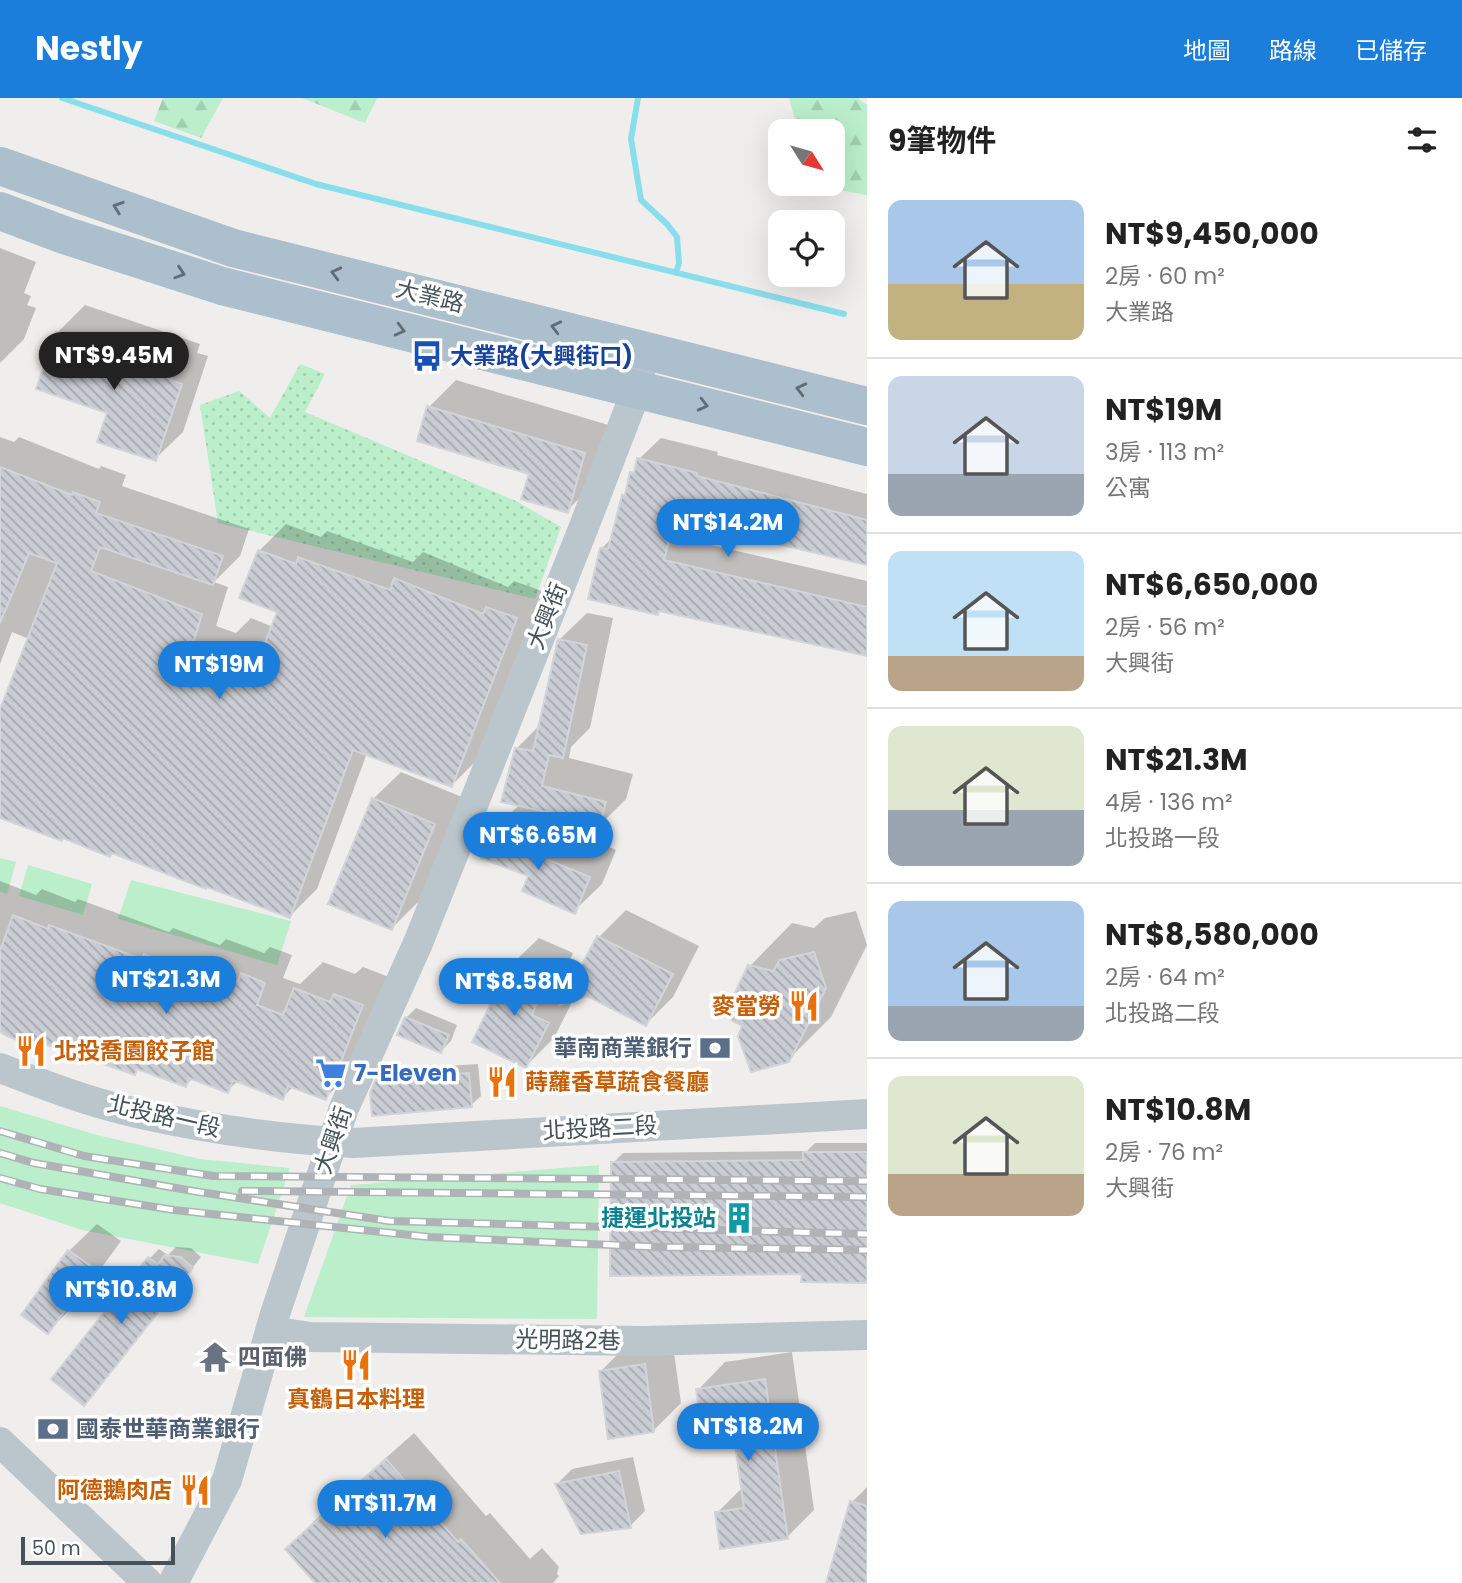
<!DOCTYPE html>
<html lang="zh-TW">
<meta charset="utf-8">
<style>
:root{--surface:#fff;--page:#f2f2f2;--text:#222;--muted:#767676;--line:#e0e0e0;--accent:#1b7edb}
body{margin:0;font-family:Poppins,"Noto Sans TC",sans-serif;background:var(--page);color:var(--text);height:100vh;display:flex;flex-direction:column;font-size:26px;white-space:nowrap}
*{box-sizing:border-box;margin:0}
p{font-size:23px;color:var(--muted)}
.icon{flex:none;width:38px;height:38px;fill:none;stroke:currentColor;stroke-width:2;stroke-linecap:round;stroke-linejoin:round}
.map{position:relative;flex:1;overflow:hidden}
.details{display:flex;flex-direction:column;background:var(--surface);width:595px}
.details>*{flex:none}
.needle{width:46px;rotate:127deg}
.fabs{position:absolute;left:768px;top:21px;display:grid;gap:14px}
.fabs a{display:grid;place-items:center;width:77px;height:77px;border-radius:14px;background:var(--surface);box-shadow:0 7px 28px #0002;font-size:35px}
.scale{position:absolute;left:21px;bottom:18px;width:154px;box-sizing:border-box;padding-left:7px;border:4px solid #45525a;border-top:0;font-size:19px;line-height:24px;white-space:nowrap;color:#45525a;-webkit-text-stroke:5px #fff;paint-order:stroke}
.price{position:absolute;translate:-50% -60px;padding:0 16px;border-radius:24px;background:var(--accent);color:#fff;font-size:23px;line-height:46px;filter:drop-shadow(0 2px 4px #0008)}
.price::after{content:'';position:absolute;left:50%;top:42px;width:21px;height:16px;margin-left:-10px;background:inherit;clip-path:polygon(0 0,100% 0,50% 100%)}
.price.current{background:#222;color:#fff}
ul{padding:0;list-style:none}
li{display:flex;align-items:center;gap:21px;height:175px;padding:0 21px}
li+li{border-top:2px solid var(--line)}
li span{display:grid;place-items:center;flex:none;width:196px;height:140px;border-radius:14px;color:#555}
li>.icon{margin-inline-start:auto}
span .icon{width:84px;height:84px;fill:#fffc;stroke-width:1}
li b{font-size:30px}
h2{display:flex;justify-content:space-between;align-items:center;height:84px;padding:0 21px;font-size:30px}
header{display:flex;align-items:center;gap:42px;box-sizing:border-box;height:98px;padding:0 35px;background:var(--accent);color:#fff}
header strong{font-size:33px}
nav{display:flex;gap:38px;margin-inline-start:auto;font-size:24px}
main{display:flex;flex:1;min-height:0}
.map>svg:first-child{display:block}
</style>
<header>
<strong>Nestly</strong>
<nav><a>地圖</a><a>路線</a><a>已儲存</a></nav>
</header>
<main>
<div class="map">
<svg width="867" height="1485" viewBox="0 0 867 1485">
<defs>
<pattern id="grass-dots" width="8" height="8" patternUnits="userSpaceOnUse" patternTransform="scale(1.75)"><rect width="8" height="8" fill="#bbeeca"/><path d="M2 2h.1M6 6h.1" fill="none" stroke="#a2ceb0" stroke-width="1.8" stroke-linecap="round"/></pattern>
<pattern id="forest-firs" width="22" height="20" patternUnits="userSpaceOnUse" patternTransform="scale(1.75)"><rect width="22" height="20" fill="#bbeeca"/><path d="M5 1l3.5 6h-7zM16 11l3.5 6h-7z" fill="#a2ceb0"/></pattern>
<pattern id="building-back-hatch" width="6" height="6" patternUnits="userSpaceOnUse" patternTransform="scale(1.75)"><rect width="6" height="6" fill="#c9ccd2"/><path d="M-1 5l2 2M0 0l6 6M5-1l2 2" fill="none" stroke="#a5a8ad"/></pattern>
</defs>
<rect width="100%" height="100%" fill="#f0eded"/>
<path fill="url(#grass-dots)" d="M300,266L325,276L305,314L516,403L561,429L535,501L218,425L200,307L239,293L270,320Z"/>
<path fill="url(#forest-firs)" d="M163,0H223L201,40L154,23Z
M302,0H377L365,25Z
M789,0H858L867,7V97L844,93L832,86L833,33H798Z"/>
<path fill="#bbeeca" d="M0,760L16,764L7,796L0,794Z
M28,767L92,786L83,817L19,798Z
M131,782L291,823L277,867L118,821Z
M0,1008L97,1037L200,1061L290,1070L258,1166L82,1132L0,1105Z
M599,1067L597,1221L304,1219L351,1087Z"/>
<path fill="#0003" d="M0,150L36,164L24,195L31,198L27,207L36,210L24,241L0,265Z
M85,207L200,246L197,255L208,258L183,334L155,361L110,313L57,235Z
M456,282L612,328L594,385L567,413L531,375L429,309Z
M0,339L14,344L19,339L99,371L101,368L126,377L122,388L249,431L240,458L214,484L228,489L216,528L236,535L251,520L273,529L279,513L259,453L286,426L321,439L327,433L413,464L423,454L508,489L514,483L542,493L479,660L452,687L367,655L317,791L290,818L113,753L64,739L62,741L0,719V616L29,541L12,534L0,566Z
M661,340L718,354L717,357L867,396V465L714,412L693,407L685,441L867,483V556L660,512L657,515L602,450L613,439L623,398L627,394L632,375L637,370L639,361Z
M587,515L613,520L590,630L571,649L569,660L633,676L626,701L599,728L563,711H540V713L557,720L555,726L616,752L602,786L574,813L530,777L493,733L520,706L516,651L541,626L559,542Z
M401,674L462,699L419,803L392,830L373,701Z
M0,783L36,797L42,791L75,804L78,801L169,834L173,830L220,847L226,841L264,855L270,849L292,857L283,880L300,886L323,864L355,876L363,869L389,879L353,973L325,1000L294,988L282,1000L238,983L227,993L193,980L186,987L139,970L134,975L41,943L36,948L0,933Z
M626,812L699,848L673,899L646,926L587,896L574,900L554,940L526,968L511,867L539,840L573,855L558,889L569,894L599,839Z
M856,813L867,847L831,919L788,962L744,927L750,868L792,825L814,830L825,820Z
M416,910L457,927L451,943L441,953L406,920Z
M478,966L481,998L471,1007L378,982L388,972Z
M815,1045H867V1183L803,1174L613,1065L623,1055L807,1053Z
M97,1126L121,1143L75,1206L48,1234L69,1153Z
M176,1149L191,1150L201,1159L84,1305L150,1160L159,1151L168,1157Z
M672,1240L681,1305L654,1332L600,1274L628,1246Z
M792,1254L814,1412L787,1439L717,1415L743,1389L734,1323L698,1292L725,1264Z
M414,1335L486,1418L490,1415L530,1461L542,1450L559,1469L557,1475L559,1478L553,1485H321L287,1451L314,1423Z
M633,1359L645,1413L630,1428L557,1386L572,1371Z
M867,1389V1485H828L852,1404Z"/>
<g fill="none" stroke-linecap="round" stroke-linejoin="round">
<path stroke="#88deea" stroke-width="6" d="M62,0L316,86L844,216
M638,0L631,41L641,102L667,126L677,139L679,165L676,175"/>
</g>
<path fill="url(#building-back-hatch)" stroke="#d1d4d8" stroke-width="2" d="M56,234L174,273L171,282L182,286L156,363L97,344L107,315L36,291Z
M427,308L585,355L568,415L521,401L529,376L417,343Z
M637,360L697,375V378L867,422V467L708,430L712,413L682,406L679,417L676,415L664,462L867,509V558L659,513L658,517L588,501L600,450L608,451L622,397H625L630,374L634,375Z
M0,369L72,397L73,394L100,404L96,415L223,458L213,487L100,449L91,473L202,516L190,555L216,564L222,546L259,560L277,514L239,500L258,452L296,466L298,459L390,492L394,480L483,516L486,509L517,520L452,689L353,652L290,820L207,789L206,791L112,755L110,759L63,740L62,743L0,720V611L57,465L29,455L0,525Z
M558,541L587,547L563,660L549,657L542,688L606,704L599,730L559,720L560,717L501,704L515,650L533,653Z
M372,700L435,726L392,832L328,806Z
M492,732L531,747L529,754L590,779L575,816L522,793L528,778L481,760Z
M13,817L48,831L49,827L142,861L144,856L194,875L197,867L238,883L241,875L265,885L257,907L283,917L294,890L330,904L334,896L363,907L326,1002L288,988L283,1002L233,982L228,995L189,980L186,989L137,971L135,977L39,944L37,950L7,938L0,934V853Z
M597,838L673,876L646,928L587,898L560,907Z
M814,854L826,890L789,964L751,974L738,938L742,928L724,918L748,867L773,873L780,862Z
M510,866L546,882L532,917L549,925L526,970L472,944Z
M405,919L449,937L441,955L397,937Z
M469,975L472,1009L372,1018L370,995L376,981Z
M803,1054H867V1185L801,1184L802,1176L610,1178L611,1064L803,1062Z
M68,1152L95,1171L48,1236L21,1217Z
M165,1157L181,1159L193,1170L84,1308L51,1281L148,1159L158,1166Z
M645,1266L654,1334L608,1341L599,1273Z
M765,1281L788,1441L720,1451L715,1414L744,1410L732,1325L702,1330L696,1291Z
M386,1361L458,1444L461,1441L500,1485H315L285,1451Z
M619,1373L631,1430L581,1436L555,1386Z
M850,1403L867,1408V1485H826Z"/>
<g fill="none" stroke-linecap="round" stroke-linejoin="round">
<path stroke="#bbc6cc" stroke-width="30" d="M0,970C44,987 91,1005 137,1015C208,1031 280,1041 353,1045L867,1016
M270,1233L311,1239L643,1243L867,1237
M0,1344L148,1485
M173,1485L227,1382L275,1216L344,1010L418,845L583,431L637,291L644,252"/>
<path stroke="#acbfcc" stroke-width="38" d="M0,68L233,150L867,308
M0,113L64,137L222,188L867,349"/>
<defs>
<path id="rail" d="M0,1033L84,1058L213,1078L867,1083
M0,1055L34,1065L193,1093L389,1123L867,1136
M0,1080L40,1091L174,1112L429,1139L658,1149L867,1152
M242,1093L867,1099"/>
</defs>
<use href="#rail" stroke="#afb3b7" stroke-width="8"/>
<use href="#rail" stroke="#fff" stroke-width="5" stroke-dasharray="16" stroke-linecap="butt"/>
</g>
<defs><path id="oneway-chevron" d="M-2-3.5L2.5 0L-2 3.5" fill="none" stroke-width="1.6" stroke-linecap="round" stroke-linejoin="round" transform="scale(1.75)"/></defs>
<g stroke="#5f6d76">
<use href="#oneway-chevron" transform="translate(118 109) rotate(-161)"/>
<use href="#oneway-chevron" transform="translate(180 175) rotate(18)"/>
<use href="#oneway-chevron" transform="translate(336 175) rotate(-166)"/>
<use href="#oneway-chevron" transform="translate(556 229) rotate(-166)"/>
<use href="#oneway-chevron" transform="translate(400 232) rotate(14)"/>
<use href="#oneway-chevron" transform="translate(801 291) rotate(-166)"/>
<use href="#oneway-chevron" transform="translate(703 307) rotate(14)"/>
</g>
<defs>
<symbol id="bus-bare" viewBox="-9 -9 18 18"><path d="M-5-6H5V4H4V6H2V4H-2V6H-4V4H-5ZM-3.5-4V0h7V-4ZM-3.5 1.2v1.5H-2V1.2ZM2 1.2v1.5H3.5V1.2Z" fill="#1a4fb4" stroke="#fff" stroke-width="2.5" paint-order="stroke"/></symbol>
<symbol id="restaurant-bare" viewBox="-9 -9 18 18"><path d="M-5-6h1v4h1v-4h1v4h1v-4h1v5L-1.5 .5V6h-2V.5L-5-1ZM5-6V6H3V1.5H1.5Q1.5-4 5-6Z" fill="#e8710a" stroke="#fff" stroke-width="2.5" paint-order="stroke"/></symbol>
<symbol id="bank-bare" viewBox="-9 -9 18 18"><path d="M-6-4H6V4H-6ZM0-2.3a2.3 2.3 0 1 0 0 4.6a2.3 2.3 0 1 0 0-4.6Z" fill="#5c6f8a" stroke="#fff" stroke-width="2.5" paint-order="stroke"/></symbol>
<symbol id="supermarket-bare" viewBox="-9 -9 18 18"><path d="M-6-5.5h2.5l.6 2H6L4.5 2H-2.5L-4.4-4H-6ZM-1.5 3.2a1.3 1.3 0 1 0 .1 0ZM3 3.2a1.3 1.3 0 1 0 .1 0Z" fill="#3f7fe0" stroke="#fff" stroke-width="2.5" paint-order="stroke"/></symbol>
<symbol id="building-bare" viewBox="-9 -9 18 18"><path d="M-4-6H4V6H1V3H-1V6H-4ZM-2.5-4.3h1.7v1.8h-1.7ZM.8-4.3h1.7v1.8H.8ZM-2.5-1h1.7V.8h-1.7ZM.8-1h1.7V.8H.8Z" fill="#0f9aa8" stroke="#fff" stroke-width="2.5" paint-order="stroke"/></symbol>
<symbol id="temple-bare" viewBox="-9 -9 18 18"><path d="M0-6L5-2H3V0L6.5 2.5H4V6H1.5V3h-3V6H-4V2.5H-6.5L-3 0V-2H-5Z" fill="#6b7280" stroke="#fff" stroke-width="2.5" paint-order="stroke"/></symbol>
</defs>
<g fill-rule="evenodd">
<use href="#bus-bare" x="405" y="236" width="44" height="44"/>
<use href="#restaurant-bare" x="782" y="886" width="44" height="44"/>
<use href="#bank-bare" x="693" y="928" width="44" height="44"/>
<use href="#restaurant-bare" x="9" y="931" width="44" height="44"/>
<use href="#supermarket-bare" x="309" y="953" width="44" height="44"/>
<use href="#restaurant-bare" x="480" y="962" width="44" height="44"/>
<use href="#building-bare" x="717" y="1098" width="44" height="44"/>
<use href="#temple-bare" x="193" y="1237" width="44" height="44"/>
<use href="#restaurant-bare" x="334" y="1245" width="44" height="44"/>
<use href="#bank-bare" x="31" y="1309" width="44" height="44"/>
<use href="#restaurant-bare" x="173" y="1370" width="44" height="44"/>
</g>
<g text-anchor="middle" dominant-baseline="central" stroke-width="7" stroke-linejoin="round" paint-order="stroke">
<g font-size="23" fill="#45525a" stroke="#fff">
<text transform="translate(430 198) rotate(14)">大業路</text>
<text transform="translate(547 518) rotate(-68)">大興街</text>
<text transform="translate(164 1018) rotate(13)">北投路一段</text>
<text transform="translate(600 1030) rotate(-3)">北投路二段</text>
<text transform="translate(333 1042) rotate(-71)">大興街</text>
<text transform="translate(568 1242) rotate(1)">光明路2巷</text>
</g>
<g font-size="23" font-weight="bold" fill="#164399" stroke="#fff" text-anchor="start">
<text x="450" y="258">大業路(大興街口)</text>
</g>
<g font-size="23" font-weight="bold" fill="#c56008" stroke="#fff" text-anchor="end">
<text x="781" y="908">麥當勞</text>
<text x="54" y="953" text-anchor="start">北投喬園餃子館</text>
<text x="525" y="984" text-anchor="start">蒔蘿香草蔬食餐廳</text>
<text x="356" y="1301" text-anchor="middle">真鶴日本料理</text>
<text x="172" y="1392">阿德鵝肉店</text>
</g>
<g font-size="23" font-weight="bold" fill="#4e5e75" stroke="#fff" text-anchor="end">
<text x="692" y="950">華南商業銀行</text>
<text x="76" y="1331" text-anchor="start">國泰世華商業銀行</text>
</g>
<g font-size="23" font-weight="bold" fill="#366cbe" stroke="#fff" text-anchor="start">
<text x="354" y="975">7-Eleven</text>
</g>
<g font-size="23" font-weight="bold" fill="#0d838f" stroke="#fff" text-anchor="end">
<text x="716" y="1120">捷運北投站</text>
</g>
<g font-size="23" font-weight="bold" fill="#5b616d" stroke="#fff" text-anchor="start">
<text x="238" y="1259">四面佛</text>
</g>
</g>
</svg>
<div class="fabs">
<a><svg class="needle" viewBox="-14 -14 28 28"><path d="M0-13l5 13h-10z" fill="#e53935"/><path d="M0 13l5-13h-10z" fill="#767676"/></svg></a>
<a><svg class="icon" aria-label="locate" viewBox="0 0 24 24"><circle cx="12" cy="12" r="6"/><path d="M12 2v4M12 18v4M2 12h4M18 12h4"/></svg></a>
</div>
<div class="scale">50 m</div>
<b class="price current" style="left:114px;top:294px">NT$9.45M</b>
<b class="price" style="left:728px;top:461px">NT$14.2M</b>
<b class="price" style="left:219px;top:603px">NT$19M</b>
<b class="price" style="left:538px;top:774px">NT$6.65M</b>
<b class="price" style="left:166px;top:918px">NT$21.3M</b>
<b class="price" style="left:514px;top:920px">NT$8.58M</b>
<b class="price" style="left:121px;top:1228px">NT$10.8M</b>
<b class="price" style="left:748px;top:1365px">NT$18.2M</b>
<b class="price" style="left:385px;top:1442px">NT$11.7M</b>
</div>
<section class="details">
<h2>9筆物件<svg class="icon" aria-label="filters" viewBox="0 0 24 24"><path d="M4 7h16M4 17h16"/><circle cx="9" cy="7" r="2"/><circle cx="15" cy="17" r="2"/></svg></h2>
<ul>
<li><span style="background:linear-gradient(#a9c7e8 60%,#c2b280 0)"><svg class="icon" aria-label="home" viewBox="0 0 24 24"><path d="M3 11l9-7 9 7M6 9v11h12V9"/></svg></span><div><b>NT$9,450,000</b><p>2房 · 60 m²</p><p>大業路</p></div></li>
<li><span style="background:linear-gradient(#c9d6e8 70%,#9aa5b1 0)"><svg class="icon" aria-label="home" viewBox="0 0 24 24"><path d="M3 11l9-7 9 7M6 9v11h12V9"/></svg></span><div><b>NT$19M</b><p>3房 · 113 m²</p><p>公寓</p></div></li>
<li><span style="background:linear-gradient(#bfe0f5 75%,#b9a48a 0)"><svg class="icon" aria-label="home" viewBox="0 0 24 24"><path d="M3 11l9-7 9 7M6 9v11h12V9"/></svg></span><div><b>NT$6,650,000</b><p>2房 · 56 m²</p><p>大興街</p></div></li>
<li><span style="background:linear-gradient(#dfe7d0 60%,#9aa5b1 0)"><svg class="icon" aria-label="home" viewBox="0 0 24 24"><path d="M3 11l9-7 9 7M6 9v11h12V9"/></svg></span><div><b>NT$21.3M</b><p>4房 · 136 m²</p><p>北投路一段</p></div></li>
<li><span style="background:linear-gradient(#a9c7e8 75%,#9aa5b1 0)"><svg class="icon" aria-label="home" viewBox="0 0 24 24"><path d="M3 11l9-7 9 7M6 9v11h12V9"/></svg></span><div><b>NT$8,580,000</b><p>2房 · 64 m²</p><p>北投路二段</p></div></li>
<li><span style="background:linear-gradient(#dfe7d0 70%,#b9a48a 0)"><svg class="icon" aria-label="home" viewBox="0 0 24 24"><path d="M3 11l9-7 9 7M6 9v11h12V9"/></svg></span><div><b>NT$10.8M</b><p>2房 · 76 m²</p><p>大興街</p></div></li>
</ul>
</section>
</main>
